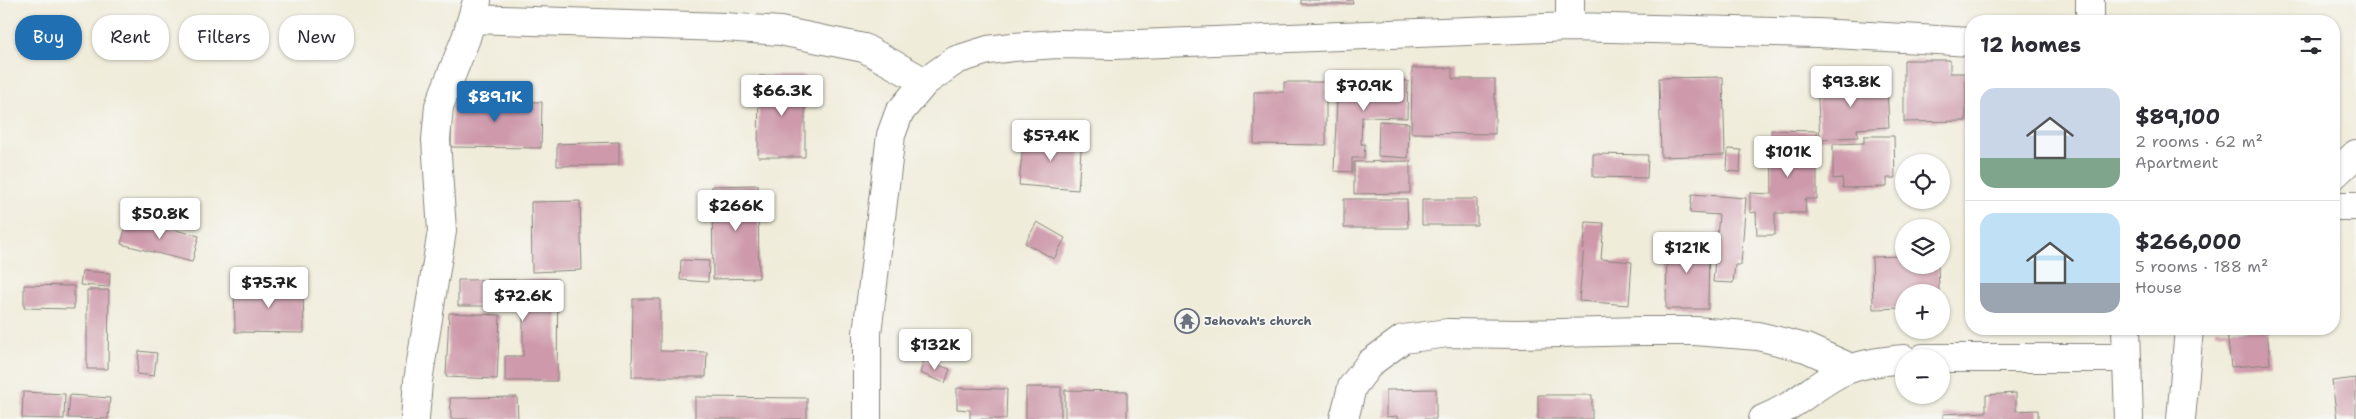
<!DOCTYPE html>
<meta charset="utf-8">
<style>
:root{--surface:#fff;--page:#f2f2f3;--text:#2b2b33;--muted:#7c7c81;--line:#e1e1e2;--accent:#1f6fb2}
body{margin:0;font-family:"Shantell Sans",sans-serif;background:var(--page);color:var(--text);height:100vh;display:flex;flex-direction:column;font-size:19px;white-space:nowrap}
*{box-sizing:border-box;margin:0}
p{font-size:16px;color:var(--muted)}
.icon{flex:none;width:28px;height:28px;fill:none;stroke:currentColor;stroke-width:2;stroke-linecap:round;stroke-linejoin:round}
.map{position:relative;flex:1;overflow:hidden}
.panel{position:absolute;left:1965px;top:15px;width:375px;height:320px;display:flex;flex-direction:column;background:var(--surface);border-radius:20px;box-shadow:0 1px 4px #0004}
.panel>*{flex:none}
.guide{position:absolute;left:15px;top:15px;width:475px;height:45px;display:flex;gap:10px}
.tools{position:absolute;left:1895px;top:154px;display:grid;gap:10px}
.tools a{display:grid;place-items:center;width:55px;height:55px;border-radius:50%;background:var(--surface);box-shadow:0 1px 4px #0004;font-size:25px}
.price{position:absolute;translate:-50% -42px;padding:0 11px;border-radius:5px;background:#fff;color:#222;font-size:16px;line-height:32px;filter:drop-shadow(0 1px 2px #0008)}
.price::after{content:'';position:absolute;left:50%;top:30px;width:15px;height:11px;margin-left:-8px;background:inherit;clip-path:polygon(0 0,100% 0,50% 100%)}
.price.current{background:var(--accent);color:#fff}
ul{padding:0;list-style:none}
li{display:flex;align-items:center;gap:15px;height:125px;padding:0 15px}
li+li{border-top:1px solid var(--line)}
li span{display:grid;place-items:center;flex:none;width:140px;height:100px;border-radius:15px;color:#555}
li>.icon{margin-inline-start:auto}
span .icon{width:60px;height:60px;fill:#fffc;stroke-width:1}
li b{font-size:21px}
h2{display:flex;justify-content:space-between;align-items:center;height:60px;padding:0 15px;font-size:21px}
.pill{padding:0 18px;border-radius:20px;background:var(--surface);box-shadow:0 1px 4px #0004;font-size:18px;line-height:45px}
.pill.current{background:var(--accent);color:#fff}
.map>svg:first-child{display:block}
</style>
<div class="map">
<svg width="2356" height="419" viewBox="0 0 2356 419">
<rect width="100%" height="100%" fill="#f6f6f2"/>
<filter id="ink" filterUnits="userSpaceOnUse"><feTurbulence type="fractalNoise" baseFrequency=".02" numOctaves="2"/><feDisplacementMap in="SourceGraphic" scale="10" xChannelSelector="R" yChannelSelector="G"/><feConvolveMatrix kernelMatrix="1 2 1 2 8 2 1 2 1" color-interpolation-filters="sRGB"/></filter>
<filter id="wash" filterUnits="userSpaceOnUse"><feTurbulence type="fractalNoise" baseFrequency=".0096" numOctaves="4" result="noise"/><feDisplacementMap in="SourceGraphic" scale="20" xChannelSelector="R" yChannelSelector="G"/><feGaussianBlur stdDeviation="1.12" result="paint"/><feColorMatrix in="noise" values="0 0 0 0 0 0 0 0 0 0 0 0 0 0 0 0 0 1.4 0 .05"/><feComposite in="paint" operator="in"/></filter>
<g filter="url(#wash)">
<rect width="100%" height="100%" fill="#f0ecda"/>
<g id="blocks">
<path fill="#ce9aab" d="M1301,0H1352L1353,4H1301Z
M1904,60H1950V73H1966V121L1904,122Z
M1412,68H1452V79H1495V134L1411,133Z
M1338,74L1363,75V79L1408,81L1407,118L1362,117L1361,144H1365L1364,158H1352V172L1334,171Z
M759,76H805V157H758Z
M1723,77L1725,155L1661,157L1659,78Z
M1870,80V88H1887L1889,127L1857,129L1858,137L1820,139L1817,83Z
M1284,82H1326V145L1254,144V92H1284Z
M452,93L491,94V101L542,102L541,148L451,147Z
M1379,121L1409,123L1408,158L1378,156Z
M1771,130L1817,131V199H1805L1806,213H1775V235H1757L1756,212L1750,213V193L1772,194Z
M1024,133L1082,138L1078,190L1019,185Z
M1864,136H1894L1895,178H1887V187L1843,188L1842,178L1833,179V144L1864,143Z
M619,142V165L557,166V144Z
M1728,149L1741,150L1740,172L1727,171Z
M1593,154L1648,155L1647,178L1593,177Z
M1410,161V193L1354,194V162Z
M758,185L759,278L713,279L712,186Z
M1692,194L1746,198L1741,265H1735L1733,283L1713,282L1719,215L1690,213Z
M1344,199H1407L1408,228H1344Z
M1422,199H1477V225H1422Z
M580,201L582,270L532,272L531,202Z
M128,218L199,236L192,262L121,244Z
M1037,222L1065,238L1054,259L1025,243Z
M1586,222L1604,223L1601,259L1632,262L1629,305L1579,301Z
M1667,239L1709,240L1708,309H1666Z
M1904,256V265H1938L1939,292H1904V308L1873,309L1872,257Z
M681,260L709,261L708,282L680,280Z
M82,271L110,273L109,287L80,285Z
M558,279L557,381H505V356H523V306H458V280Z
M24,285L74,286V309L24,308Z
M234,285H303L304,333L235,332Z
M87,290H109L108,369H87Z
M633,299H660V351L707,352L706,377H632Z
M449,313L500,315L497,379L446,377Z
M2215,329H2267L2270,364L2231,367L2227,332L2216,333Z
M139,351L157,353L154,376L137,374Z
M924,360L950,369L945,383L920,373Z
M2356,378V419H2337L2332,381Z
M1026,387H1061V419H1026Z
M957,388L1007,389L1006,419H970V410L957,409Z
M1436,389V419H1397V416L1386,417V390Z
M1065,390L1127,391V419H1065Z
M23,392L65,394L64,419L22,418Z
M2016,393V411L2038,410V419H1943V414L1986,412V395Z
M70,395L110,398L108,419L68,418Z
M1538,395H1592V419H1538Z
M517,397L518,419H451L450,398Z
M695,397L807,398V419H695Z"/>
</g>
</g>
<g filter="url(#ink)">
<use href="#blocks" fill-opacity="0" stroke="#86847b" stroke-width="1"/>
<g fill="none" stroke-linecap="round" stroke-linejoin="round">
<defs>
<path id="minor" d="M1570,0V27
M2090,0V21
M472,19L724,27L780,31L864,48L925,82
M2334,175L2356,154
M2334,206H2356
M2126,329L2129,419
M1923,358H2126
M415,419L418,381L442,231L436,140L439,106L466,38L477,1
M867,419V333L891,135L899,113L925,82L956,60L988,50L1013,47L1058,44L1113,45L1570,27L1818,33L1971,42
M1344,419L1352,387L1370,363L1403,339L1448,333L1517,334L1644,331H1695L1758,336L1806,348L1851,368
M1763,419C1794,407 1809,390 1836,375C1856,364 1881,361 1904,359
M2181,419L2189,329"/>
</defs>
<use href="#minor" stroke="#86847b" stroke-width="30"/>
<use href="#minor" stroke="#fff" stroke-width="28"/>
</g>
</g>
<defs>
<symbol id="temple-ring" viewBox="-11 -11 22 22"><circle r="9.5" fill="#f6f6f2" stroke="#6b7280" stroke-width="1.5"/><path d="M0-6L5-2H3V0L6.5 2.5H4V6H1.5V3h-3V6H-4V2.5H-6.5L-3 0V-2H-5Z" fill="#6b7280"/></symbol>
</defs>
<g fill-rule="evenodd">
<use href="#temple-ring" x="1173" y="307" width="28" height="28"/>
</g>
<g text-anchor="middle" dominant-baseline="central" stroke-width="4" stroke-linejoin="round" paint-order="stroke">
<g font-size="12" font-weight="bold" fill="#5b616d" stroke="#f6f6f2" text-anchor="start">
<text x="1204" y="321">Jehovah's church</text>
</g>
</g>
</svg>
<div class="tools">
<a><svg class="icon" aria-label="locate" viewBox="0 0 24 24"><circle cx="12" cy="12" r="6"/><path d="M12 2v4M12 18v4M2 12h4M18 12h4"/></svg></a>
<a><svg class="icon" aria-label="layers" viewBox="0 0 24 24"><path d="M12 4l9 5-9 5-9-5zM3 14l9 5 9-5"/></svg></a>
<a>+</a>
<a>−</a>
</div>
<b class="price" style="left:1851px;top:108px">$93.8K</b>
<b class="price" style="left:1364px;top:112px">$70.9K</b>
<b class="price" style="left:782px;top:117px">$66.3K</b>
<b class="price current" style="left:495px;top:123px">$89.1K</b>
<b class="price" style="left:1051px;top:162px">$57.4K</b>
<b class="price" style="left:1788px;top:178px">$101K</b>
<b class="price" style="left:736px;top:232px">$266K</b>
<b class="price" style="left:160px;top:240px">$50.8K</b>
<b class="price" style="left:1687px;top:274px">$121K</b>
<b class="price" style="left:269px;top:309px">$75.7K</b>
<b class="price" style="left:523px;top:322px">$72.6K</b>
<b class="price" style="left:935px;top:371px">$132K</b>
<div class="guide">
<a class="pill current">Buy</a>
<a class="pill">Rent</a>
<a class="pill">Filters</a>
<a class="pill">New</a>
</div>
<section class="panel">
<h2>12 homes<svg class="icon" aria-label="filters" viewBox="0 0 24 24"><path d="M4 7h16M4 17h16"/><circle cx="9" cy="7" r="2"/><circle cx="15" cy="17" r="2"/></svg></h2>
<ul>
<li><span style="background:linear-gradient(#c9d6e8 70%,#7fa58c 0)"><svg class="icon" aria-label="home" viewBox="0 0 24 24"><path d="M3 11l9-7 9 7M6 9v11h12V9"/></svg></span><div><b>$89,100</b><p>2 rooms · 62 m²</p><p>Apartment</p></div></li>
<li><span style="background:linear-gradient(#bfe0f5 70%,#9aa5b1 0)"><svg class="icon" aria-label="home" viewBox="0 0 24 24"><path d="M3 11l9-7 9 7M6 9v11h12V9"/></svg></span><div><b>$266,000</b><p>5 rooms · 188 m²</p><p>House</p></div></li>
</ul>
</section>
</div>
